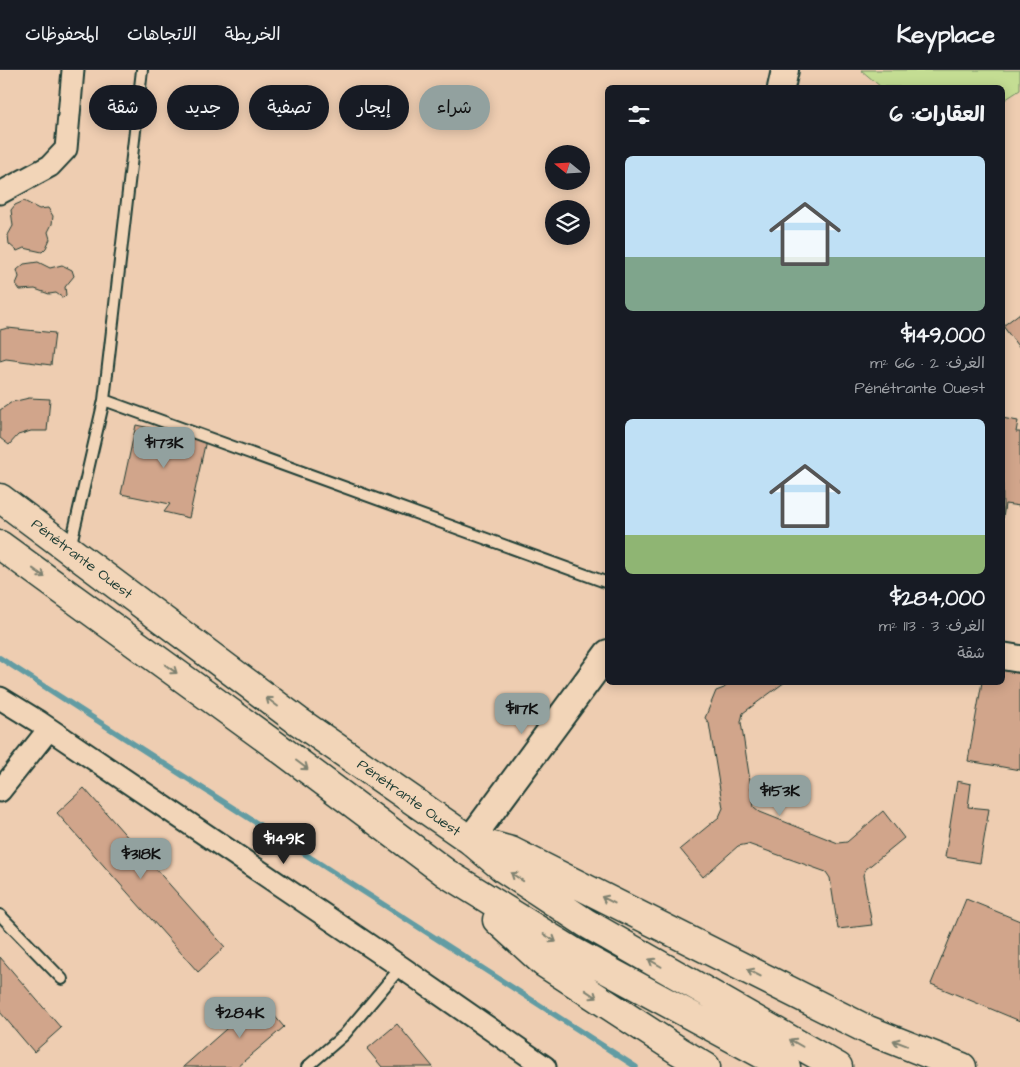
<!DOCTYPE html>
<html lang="ar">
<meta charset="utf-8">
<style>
:root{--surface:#171b24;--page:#20242c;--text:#f1f3f6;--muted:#9ea1a6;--line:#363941;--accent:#92a19f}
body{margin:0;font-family:"Architects Daughter","Playpen Sans Arabic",sans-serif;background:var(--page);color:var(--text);direction:rtl;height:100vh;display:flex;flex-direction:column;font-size:19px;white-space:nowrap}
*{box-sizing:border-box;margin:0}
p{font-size:16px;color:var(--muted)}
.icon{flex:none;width:28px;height:28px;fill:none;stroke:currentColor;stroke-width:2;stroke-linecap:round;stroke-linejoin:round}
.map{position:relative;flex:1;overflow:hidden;direction:ltr}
.drawer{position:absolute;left:605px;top:15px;width:400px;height:600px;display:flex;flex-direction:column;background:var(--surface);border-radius:8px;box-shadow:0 2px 12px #0003;direction:rtl}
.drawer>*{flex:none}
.banner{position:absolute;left:15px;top:15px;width:475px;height:45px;direction:rtl;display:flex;gap:10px}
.needle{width:32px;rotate:288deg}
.controls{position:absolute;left:545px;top:75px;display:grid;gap:10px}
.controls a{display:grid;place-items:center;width:45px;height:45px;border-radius:50%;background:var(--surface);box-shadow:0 2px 12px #0003;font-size:25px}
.price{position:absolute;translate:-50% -42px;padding:0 11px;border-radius:10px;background:var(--accent);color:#111;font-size:16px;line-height:32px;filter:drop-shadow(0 1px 2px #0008)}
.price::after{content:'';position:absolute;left:50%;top:30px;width:15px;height:11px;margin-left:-8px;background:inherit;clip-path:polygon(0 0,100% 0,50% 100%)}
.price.current{background:#222;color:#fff}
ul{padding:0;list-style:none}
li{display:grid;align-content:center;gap:10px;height:265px;padding:0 20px}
li span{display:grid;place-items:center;height:155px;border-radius:8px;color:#555}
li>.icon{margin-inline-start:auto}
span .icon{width:90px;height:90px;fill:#fffc;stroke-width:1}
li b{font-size:21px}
h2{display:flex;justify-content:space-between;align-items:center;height:60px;padding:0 20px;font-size:21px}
.pill{padding:0 18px;border-radius:22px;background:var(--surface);box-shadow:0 2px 12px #0003;font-size:18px;line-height:45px}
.pill.current{background:var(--accent);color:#111}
header{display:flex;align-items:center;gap:30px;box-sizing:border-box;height:70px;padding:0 25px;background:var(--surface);border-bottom:1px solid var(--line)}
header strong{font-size:24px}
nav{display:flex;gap:28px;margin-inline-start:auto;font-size:18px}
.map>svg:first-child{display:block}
</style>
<header>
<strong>Keyplace</strong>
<nav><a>الخريطة</a><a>الاتجاهات</a><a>المحفوظات</a></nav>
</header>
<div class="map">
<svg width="1020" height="997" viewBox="0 0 1020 997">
<rect width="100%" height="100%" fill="#eecdb1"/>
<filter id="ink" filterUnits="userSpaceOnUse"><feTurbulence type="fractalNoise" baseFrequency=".02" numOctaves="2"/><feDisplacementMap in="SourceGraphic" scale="10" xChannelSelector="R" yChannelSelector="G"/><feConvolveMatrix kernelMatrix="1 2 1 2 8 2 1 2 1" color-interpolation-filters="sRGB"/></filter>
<g filter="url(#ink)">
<path fill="#c4dd93" stroke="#728d64" d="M861,0H1020V20L1003,31L1002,18L881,17Z"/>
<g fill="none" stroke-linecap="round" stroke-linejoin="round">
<path stroke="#629ca3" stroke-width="5.5" d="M0,588L636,997"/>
</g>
<path fill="#d1a58b" stroke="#1f3d34" d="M24,131L39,139L48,138L53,146L52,154L48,162L50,169L46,178L42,182L24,178L17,181L9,174L8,165L13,156L11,140L15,135Z
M38,192L50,198L62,195L72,200L74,206L65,217L66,225L63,228L56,223L49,224L35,219L20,220L16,214L19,207L17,200L24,194Z
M1020,243V279L1003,256Z
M8,258L55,263L51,295L6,289L0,291V260Z
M29,328L50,329L47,361H31L18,365L9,375L0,368V340L12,332Z
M1002,348L1018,351L1016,362H1020V436L1005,434L1003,448Z
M136,355L206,370L189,448L164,442L170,434L121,424Z
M1002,599L1020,602V700L968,691L982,612H1002Z
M731,612H785L743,643L741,652L754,737L760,742L838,773L847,772L883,741L904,768L866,799L863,805L872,855L838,859L830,808L826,802L748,774L738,776L703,807L680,779L719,747L723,738L709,653L705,648L716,621L724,618Z
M957,711L971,714L968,737L989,739L980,793L945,787Z
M84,718L225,877L198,902L57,743Z
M966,829L1020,851V951L931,914Z
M0,887L61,958L34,982L0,942Z
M260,929L284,957L237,997H183Z
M397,954L433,997H382L367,979Z"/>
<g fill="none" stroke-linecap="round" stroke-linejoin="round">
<defs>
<path id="service" d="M104,330L608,513
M70,478L104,330L142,0
M0,845L62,909
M307,997L344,965L401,897"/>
<path id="minor" d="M0,123L50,96L66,79L73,0
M0,628L39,652L401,897L545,997
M0,721L49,659"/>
<path id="tertiary" d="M781,18L785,0
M1002,586L1020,589
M470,770L608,583"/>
<path id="trunk" d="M0,428L298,651L470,770L503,798L586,853L838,997
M0,475L279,678L446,803L572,881L786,997
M478,772L511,781L868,960L962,997
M497,850L544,893L679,981L706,997"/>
</defs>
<use href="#service" stroke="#1f3d34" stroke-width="14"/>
<use href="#minor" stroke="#1f3d34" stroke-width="25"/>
<use href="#tertiary" stroke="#1f3d34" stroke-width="30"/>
<use href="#trunk" stroke="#1f3d34" stroke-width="31"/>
<use href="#service" stroke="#f2d5b8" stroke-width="10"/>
<use href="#minor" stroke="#f2d5b8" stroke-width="21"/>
<use href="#tertiary" stroke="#f2d5b8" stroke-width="26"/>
<use href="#trunk" stroke="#f2d5b8" stroke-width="28"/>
</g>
<defs><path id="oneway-shaft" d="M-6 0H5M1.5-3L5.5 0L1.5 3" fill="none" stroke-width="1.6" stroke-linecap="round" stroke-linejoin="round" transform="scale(1.25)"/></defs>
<g stroke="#7e816f">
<use href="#oneway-shaft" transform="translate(39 503) rotate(36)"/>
<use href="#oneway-shaft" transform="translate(171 599) rotate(36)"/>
<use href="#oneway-shaft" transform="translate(272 632) rotate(-143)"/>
<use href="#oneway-shaft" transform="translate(302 695) rotate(37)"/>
<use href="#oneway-shaft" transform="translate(517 807) rotate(-146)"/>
<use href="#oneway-shaft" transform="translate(608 830) rotate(-153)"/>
<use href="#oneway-shaft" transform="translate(550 868) rotate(32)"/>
<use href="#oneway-shaft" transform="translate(655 893) rotate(-150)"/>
<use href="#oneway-shaft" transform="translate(754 903) rotate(-153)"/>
<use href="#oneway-shaft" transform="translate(591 924) rotate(34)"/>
<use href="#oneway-shaft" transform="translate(796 973) rotate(-150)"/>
<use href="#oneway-shaft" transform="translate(900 973) rotate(-159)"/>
</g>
</g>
<g text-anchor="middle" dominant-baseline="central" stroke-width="4.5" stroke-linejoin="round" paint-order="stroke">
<g font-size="15" fill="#1f3d34" stroke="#f2d5b8">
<text transform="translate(82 489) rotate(37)">Pénétrante Ouest</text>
<text transform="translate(409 728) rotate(35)">Pénétrante Ouest</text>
</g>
</g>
</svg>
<div class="controls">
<a><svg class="needle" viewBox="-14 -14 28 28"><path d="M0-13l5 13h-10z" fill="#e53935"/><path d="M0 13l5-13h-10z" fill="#9ea1a6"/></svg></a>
<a><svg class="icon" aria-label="layers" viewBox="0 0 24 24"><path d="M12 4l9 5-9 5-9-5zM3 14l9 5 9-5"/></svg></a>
</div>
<b class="price" style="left:164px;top:399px">$173K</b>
<b class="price" style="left:522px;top:665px">$117K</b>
<b class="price" style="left:780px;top:747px">$153K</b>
<b class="price current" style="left:284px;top:795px">$149K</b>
<b class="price" style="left:141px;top:810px">$318K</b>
<b class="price" style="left:240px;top:969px">$284K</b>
<div class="banner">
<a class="pill current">شراء</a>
<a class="pill">إيجار</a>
<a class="pill">تصفية</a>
<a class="pill">جديد</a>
<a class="pill">شقة</a>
</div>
<section class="drawer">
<h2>العقارات: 6<svg class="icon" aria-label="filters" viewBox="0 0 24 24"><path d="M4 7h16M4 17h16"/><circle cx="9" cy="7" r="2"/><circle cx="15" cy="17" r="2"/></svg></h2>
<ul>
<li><span style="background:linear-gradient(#bfe0f5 65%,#7fa58c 0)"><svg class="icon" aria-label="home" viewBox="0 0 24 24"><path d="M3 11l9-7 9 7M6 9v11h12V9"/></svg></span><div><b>$149,000</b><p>الغرف: 2 · 66 m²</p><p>Pénétrante Ouest</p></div></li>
<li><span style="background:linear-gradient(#bfe0f5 75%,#8fb573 0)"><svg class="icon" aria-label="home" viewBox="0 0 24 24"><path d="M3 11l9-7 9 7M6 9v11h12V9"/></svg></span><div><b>$284,000</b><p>الغرف: 3 · 113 m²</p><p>شقة</p></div></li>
</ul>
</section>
</div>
